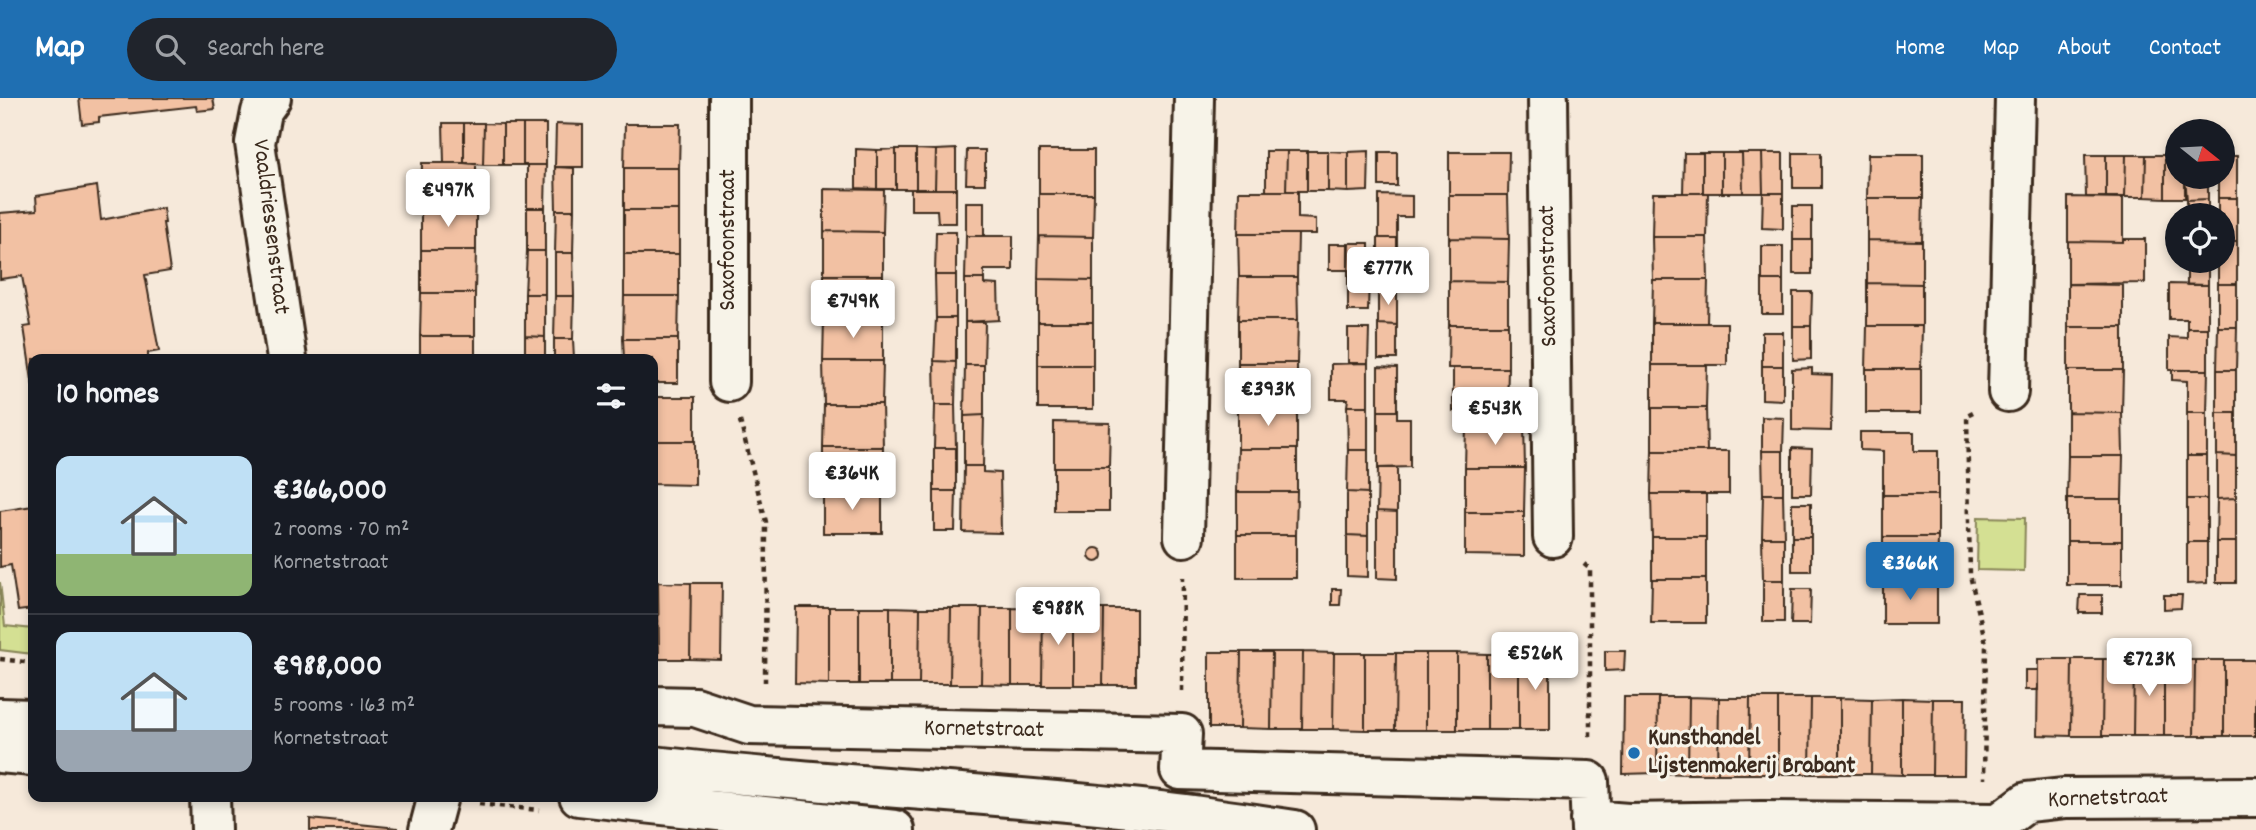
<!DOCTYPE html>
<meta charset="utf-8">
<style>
:root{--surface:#171b24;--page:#20242c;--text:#f1f3f6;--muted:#9ea1a6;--line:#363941;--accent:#1f6fb2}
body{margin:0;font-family:Dekko,sans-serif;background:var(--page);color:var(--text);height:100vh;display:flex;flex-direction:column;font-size:26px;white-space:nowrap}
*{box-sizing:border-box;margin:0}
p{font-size:23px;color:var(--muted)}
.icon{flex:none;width:38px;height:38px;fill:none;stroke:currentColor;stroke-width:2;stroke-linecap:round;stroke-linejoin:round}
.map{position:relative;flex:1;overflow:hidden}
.side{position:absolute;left:28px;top:256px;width:630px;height:448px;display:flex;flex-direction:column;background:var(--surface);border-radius:14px;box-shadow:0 4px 10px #0003}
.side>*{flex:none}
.needle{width:46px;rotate:108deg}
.fabs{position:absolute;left:2165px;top:21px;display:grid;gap:14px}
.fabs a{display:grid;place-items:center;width:70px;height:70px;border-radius:50%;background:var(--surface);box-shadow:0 4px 10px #0003;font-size:35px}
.price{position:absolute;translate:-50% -60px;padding:0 16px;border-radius:7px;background:#fff;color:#222;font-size:23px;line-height:46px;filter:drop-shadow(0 2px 4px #0008)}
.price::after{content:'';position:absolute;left:50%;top:42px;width:21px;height:16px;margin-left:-10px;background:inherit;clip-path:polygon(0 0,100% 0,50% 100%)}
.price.on{background:var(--accent);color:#fff}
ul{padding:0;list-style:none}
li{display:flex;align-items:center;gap:21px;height:175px;padding:0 28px}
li+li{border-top:2px solid var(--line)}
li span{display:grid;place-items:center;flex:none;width:196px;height:140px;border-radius:14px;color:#555}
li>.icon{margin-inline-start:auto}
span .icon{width:84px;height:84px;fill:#fffc;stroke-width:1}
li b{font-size:30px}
h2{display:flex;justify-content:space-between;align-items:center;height:84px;padding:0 28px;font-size:30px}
header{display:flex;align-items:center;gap:42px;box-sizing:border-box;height:98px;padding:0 35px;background:var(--accent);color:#fff}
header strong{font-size:33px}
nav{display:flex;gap:38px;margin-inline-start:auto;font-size:24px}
.search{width:490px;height:63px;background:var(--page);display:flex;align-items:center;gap:18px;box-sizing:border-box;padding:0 24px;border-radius:38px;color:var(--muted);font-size:26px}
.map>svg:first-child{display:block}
</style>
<header>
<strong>Map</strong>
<div class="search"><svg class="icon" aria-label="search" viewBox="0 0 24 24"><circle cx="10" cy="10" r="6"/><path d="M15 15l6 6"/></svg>Search here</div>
<nav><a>Home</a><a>Map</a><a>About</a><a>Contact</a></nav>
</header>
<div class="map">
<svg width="2256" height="732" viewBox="0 0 2256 732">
<rect width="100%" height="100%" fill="#f6e9da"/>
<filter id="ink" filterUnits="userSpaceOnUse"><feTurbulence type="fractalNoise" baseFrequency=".0143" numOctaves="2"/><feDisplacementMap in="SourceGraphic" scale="14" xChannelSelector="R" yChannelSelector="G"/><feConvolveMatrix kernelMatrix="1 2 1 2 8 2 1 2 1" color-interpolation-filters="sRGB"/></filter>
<g filter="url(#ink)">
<path fill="#d4e093" stroke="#888558" stroke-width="2" d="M1978,419L2025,420L2024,473L1977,472Z
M0,484L5,528L33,531V556L0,552Z"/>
<path fill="#f2c1a3" stroke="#3b2a1e" stroke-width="2" d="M79,0H213L215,11L197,13L196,8L99,19V24L82,26Z
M443,25H464V65H444Z
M464,25H484L483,67L464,65Z
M484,25L503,26V67H483Z
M503,26H523V67H503Z
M523,26H546V67H523Z
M556,26L583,27V69H555Z
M625,26H680L679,70H624Z
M856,51L877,52V91L856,90Z
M896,51V91H877V52Z
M896,51H916V91H896Z
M916,51L936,52L935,91H916Z
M956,51V91H935L936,52Z
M967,52H985V86H966Z
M1039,52H1094V96H1039Z
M1266,53H1287L1286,93H1266Z
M1287,53H1307V93H1286Z
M1307,53H1328V93H1307Z
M1328,53L1348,54V94L1328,93Z
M1369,53L1368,93L1348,94V54Z
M1379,54H1397V88H1379Z
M1449,54H1509L1508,97H1449Z
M1684,55H1703V95H1683Z
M1703,55H1722V95H1703Z
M1722,55H1742L1743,95H1722Z
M1742,55H1762L1763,95H1743Z
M1762,55H1783V95H1763Z
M1793,55H1821V90H1793Z
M1868,56H1923V100H1867Z
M2085,57H2106V99H2086Z
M2106,57H2126L2125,99H2106Z
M2126,57H2146L2145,99H2125Z
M2146,57H2165V100L2145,99Z
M2165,57H2177V79H2185V100H2165Z
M2222,58H2237V100H2218V79H2222Z
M422,65H476V109H421Z
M527,67H546L545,110H527Z
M555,69L574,70V112H556Z
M624,70H679V112H624Z
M2185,79H2208V101L2187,102Z
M97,88L101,122L163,110L165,125H163L170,173L145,177L159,253L148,255V261H33V289L24,229L31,228L22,178L0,181V115L37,112L36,98Z
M824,91L884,92L883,134L824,133Z
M911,91H956V125H938L937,112H911Z
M1239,93H1298V120L1316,121V136H1238Z
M1653,95H1708L1707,139H1652Z
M1763,95H1783V131L1762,130Z
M1039,96H1094L1093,139L1039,138Z
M1379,97L1412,98V119H1397V140H1379Z
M1449,97H1508L1509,141L1449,140Z
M2068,99L2123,100V144L2068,143Z
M1867,100H1923L1922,143L1867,142Z
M2218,100H2237V143H2222V117H2218Z
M2208,101V117H2187V102Z
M966,104H984V138H966Z
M1793,108H1812V142H1793Z
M421,109H476V152H421Z
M527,110H545V153H527Z
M556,112H574L573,155H555Z
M624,112H679V156H624Z
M824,133L883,134V177H824Z
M936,134H956V177H935Z
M1238,136H1298L1297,179H1239Z
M966,138H1013V172H984V181H965Z
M1039,138L1093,139V182L1038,181Z
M1652,139H1707L1708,182H1653Z
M1378,140H1397V174H1378Z
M1449,140L1509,141L1508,184L1449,183Z
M2123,141H2145V185L2068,186V143L2123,144Z
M1793,142H1812V176H1793Z
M1867,142L1922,143V186L1867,185Z
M2222,143H2237V186H2218V163H2222Z
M1348,145H1369V179H1348Z
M1329,146H1349L1348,172H1329Z
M1762,148H1783V182H1762Z
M421,152H476L475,195H421Z
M527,153H545V196H525Z
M555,155H573L574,198H555Z
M624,156H679V198H624Z
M2187,163H2208V187H2187Z
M824,177H883V220H824Z
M935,177H956V220H936Z
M1239,179H1297L1298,222H1238Z
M1348,179H1369L1368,213H1348Z
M965,181H984V186L998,187L999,222L965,224Z
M1038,181L1093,182V224H1038Z
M1653,182H1708L1707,225H1652Z
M1762,182H1783V216H1762Z
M1449,183L1508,184V227H1449Z
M1867,185L1922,186V228H1867Z
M2068,186L2123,187V229H2068Z
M2169,186L2208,187V230H2187V221H2169Z
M2218,186H2237V229H2218Z
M1378,192H1397V227L1378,226Z
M1793,194H1812L1811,228H1793Z
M421,195H475V238H420Z
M525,196H545V239L525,238Z
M555,198H574L573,241H554Z
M624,198H679L678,241H623Z
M824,220H883V263H823Z
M936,220H956V264L934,263Z
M1238,222H1298L1297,265H1238Z
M965,224H985L984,267H965Z
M1038,224H1093V267H1038Z
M1652,225H1727V267H1652Z
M1378,226L1397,227V261H1378Z
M1449,227H1508V270H1448Z
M1793,228H1811V261L1793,262Z
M1867,228H1922L1921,271H1866Z
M2068,229H2123V272H2068Z
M2218,229H2237L2236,272H2217Z
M2187,230H2208V272H2169V239L2187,240Z
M1348,231H1369L1368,265H1348Z
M1762,234H1783V268H1762Z
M420,238H475V261H420Z
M525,238L545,239V261H525Z
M554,241H573L574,261H554Z
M623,241H678V285H653V261H624Z
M823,263H883L882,306H824Z
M934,263L956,264L955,307H935Z
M1238,265H1297V308H1238Z
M1368,265V308H1347L1348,301H1331V266Z
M965,267H984V317L964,318Z
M1038,267H1093V311H1038Z
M1652,267H1707L1706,310H1652Z
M1762,268H1783V302L1762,301Z
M1378,269L1397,270V313H1378Z
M1453,270H1508L1507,313H1453Z
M1812,270V276L1832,277L1831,333L1792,332V271Z
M1866,271H1921V315H1866Z
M2068,272H2123L2122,315L2068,314Z
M2172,272H2208L2207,315H2187V283L2172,282Z
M2217,272H2236V315H2217Z
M653,299H695V343H653Z
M824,306H882L883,349H823Z
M935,307H955L956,350H934Z
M1238,308H1297V351H1238Z
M1347,308H1368V352H1348Z
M1652,310H1706L1707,353H1652Z
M1378,313H1397V320H1410V369L1378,370Z
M2068,314L2122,315L2123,358H2068Z
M2187,315H2207V358H2187Z
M2217,315H2236V358L2217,357Z
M984,317L983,368H964V318Z
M1762,319L1784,320L1783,353H1762Z
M1054,324L1110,325L1109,369H1054Z
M1466,327H1524L1525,370H1465Z
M1860,334H1914V353H1938V397H1883V353L1860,352Z
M653,343H695V387L653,386Z
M823,349H883L882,393L823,392Z
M934,350H956V393H934Z
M1792,350L1812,351L1811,396H1792Z
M1238,351H1297V394H1237Z
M1348,352H1368V395L1347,394Z
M1652,353H1729V396H1651Z
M1762,353H1783V396H1763Z
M2217,357L2236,358V400L2217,401Z
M2068,358H2123L2122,401H2067Z
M2187,358H2207V401H2187Z
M964,368H983V374L1000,375L1001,435L963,434Z
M1054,369H1109V413H1054Z
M1378,370H1397V414L1377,413Z
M1465,370H1525L1524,414H1465Z
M823,392L882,393V435H823Z
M934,393H956L955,433H934Z
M1237,394H1297L1296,437H1237Z
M1347,394L1368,395V438L1347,437Z
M1651,396H1706V439H1652Z
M1763,396H1783L1784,439H1762Z
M1883,397H1938V439H1883Z
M2236,400V444H2216L2217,401Z
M2067,401H2122V443H2067Z
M2187,401H2207V444H2187Z
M1792,405H1811V439H1792Z
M33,408V511L18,513L11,467L0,469V413Z
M1377,413L1397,414V481L1377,480Z
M1465,414H1524V458L1465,457Z
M1237,437H1296V480H1237Z
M1347,437L1368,438V479L1347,478Z
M1652,439H1706V481H1652Z
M1762,439H1784V482H1763Z
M1792,439H1811V473H1792Z
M1883,439H1938L1937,482H1883Z
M2067,443H2122V487H2067Z
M2187,444H2207V485L2187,486Z
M2216,444H2236V485H2216Z
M1089 457a7 7 0 1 1 14 0a7 7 0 1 1-14 0Z
M1652,481H1706V525H1651Z
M1763,482H1784V524H1763Z
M1883,482H1937V526H1883Z
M653,484H658L659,561H653Z
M658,484L691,485L690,561H659Z
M691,485H722L721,562L690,561Z
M1332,491H1341L1340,507H1332Z
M1792,491H1811L1810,526H1791Z
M2080,497H2102V515H2079Z
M2164,497H2182L2181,510L2164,511Z
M796,509H829V586L795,585Z
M829,509H859V586H829Z
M859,509H890V586H859Z
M890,509L920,510L919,586H890Z
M920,510H951L950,586H919Z
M951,510H982L981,586H950Z
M982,510H1012V587L981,586Z
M1012,510L1043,511L1042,587H1012Z
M1043,511H1073V587H1042Z
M1073,511H1104L1103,587H1073Z
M1104,511H1136V587H1103Z
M1605,553H1625L1624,572L1605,573Z
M1209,554H1241L1240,630H1209Z
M1241,554H1272L1271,631L1240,630Z
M1272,554H1303L1302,631H1271Z
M1303,554L1334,555L1333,631H1302Z
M1334,555H1365V632L1333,631Z
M1365,555H1396L1395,632H1365Z
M1396,555H1426V632H1395Z
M1426,555H1457V632H1426Z
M1457,555L1487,556V632H1457Z
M1487,556H1519V632H1487Z
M1519,556H1550V632H1519Z
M2038,561H2072L2071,638L2037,637Z
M2072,561H2103L2102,638H2071Z
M2103,561H2134L2133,638H2102Z
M2134,561L2164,562V638H2133Z
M2164,562H2195L2194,638H2164Z
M2195,562H2224V638H2194Z
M2224,562H2255V638H2224Z
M2255,562H2256V638H2255Z
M2025,572H2038V592H2025Z
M1624,599H1658L1657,675L1623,676Z
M1658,599H1689L1688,676L1657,675Z
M1689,599L1719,600L1718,676H1688Z
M1719,600H1750L1749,676H1718Z
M1750,600H1778V676H1749Z
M1778,600H1811L1810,676H1778Z
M1811,600H1840V676H1810Z
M1840,600L1872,601L1871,676H1840Z
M1902,600L1933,601L1932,677H1902Z
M1902,600V677L1871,676L1872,601Z
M1933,601H1965L1964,677H1932Z
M310,721L397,730V732H310Z"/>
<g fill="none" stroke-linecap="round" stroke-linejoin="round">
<defs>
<path id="minor" d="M271,0L261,14L255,45L287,261
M1548,0L1553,439
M729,284V0
M2008,294L2015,0
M1184,439L1194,0
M653,608L695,609L749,627L1182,636L1180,672L1589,683L1591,732
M0,620L33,621
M0,655L33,658
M653,668C824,687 997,695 1168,714C1211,719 1253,726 1295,732
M210,698L211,732
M579,698L895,732
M1590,722L1628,725L1762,723L1999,725L2027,704L2065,700L2256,699
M429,732L438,698"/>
</defs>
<use href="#minor" stroke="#3b2a1e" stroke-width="44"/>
<path stroke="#3b2a1e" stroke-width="4.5" stroke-dasharray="5 5" stroke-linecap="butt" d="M1973,314L1967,317L1970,477L1986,546L1984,681
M740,323L766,424L765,584
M1584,466L1590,471V640
M0,561L33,565
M1182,593L1183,479
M479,706L539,712"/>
<use href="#minor" stroke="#f7f3e8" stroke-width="38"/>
</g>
</g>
<circle fill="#1f6fb2" stroke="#f7f3e8" stroke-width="2.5" cx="1634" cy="655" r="7"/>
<g text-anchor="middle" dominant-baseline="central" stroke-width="6" stroke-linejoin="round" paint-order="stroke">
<g font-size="24" fill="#3b2a1e" stroke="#f7f3e8">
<text transform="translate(270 129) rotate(83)">Vaaldriessenstraat</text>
<text transform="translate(729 142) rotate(-90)">Saxofoonstraat</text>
<text transform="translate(1549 178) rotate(-91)">Saxofoonstraat</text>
<text transform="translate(984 632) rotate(1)">Kornetstraat</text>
<text transform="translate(2108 701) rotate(-2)">Kornetstraat</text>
</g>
<g font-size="24" font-weight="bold" fill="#3b2a1e" stroke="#f7f3e8" text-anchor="start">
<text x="1648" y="641">Kunsthandel<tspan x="1648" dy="28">Lijstenmakerij Brabant</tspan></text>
</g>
</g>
</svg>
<div class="fabs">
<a><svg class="needle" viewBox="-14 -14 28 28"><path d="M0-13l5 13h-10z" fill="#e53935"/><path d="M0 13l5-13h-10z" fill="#9ea1a6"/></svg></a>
<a><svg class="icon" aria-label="locate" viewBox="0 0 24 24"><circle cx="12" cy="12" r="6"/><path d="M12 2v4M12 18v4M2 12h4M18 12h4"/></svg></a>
</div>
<b class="price" style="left:448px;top:131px">€497K</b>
<b class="price" style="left:1388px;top:209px">€777K</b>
<b class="price" style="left:853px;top:242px">€749K</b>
<b class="price" style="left:1268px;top:330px">€393K</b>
<b class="price" style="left:1495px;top:349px">€543K</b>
<b class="price" style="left:852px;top:414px">€364K</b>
<b class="price on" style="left:1910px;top:504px">€366K</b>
<b class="price" style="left:1058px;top:549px">€988K</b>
<b class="price" style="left:1535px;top:594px">€526K</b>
<b class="price" style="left:2149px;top:600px">€723K</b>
<section class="side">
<h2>10 homes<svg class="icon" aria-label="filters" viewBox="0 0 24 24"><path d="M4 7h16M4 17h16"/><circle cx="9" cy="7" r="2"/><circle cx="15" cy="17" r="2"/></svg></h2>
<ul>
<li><span style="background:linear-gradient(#bfe0f5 70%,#8fb573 0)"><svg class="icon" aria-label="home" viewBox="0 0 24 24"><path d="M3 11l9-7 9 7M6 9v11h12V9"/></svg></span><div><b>€366,000</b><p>2 rooms · 70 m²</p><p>Kornetstraat</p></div></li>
<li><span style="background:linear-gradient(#bfe0f5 70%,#9aa5b1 0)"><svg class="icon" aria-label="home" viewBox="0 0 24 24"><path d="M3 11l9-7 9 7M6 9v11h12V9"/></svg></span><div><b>€988,000</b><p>5 rooms · 163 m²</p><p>Kornetstraat</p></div></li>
</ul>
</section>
</div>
